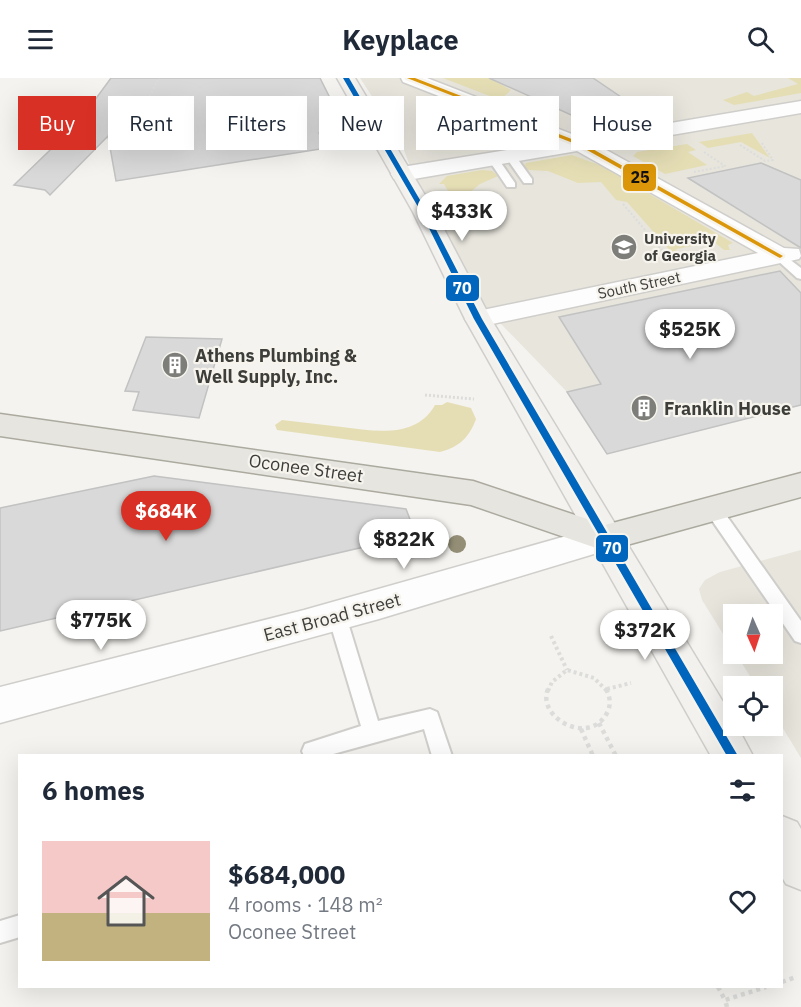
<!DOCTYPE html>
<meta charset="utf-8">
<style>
:root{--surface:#fff;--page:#f2f2f3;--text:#1f2937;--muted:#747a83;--accent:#d93025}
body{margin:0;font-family:"IBM Plex Sans",sans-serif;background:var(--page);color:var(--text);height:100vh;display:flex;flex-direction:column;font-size:22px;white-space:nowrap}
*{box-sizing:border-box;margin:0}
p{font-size:20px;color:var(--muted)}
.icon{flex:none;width:33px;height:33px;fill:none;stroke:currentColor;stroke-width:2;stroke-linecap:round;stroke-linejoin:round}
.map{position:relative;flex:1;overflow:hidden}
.sheet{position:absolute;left:18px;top:676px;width:765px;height:234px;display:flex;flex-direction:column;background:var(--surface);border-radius:0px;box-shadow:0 6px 24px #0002}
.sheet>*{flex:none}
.top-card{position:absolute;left:18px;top:18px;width:765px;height:54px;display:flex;gap:12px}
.needle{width:39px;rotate:177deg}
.tools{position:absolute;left:723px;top:526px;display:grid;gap:12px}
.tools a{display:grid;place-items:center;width:60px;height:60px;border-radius:0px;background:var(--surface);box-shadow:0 6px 24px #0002;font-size:30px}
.price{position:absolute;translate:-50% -51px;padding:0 14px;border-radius:21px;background:#fff;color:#222;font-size:20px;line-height:39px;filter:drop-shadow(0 2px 3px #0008)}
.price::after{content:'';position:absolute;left:50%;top:36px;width:18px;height:14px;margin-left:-9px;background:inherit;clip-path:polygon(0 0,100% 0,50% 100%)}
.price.current{background:var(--accent);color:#fff}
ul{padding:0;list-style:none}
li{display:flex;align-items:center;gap:18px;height:150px;padding:0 24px}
li span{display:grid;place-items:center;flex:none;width:168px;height:120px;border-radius:0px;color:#555}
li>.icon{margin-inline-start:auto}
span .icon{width:72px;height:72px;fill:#fffc;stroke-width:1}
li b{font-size:26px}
h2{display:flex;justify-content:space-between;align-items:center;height:72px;padding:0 24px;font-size:26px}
.chip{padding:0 21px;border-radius:0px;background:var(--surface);box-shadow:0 6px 24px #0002;font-size:21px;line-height:54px}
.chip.current{background:var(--accent);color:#fff}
header{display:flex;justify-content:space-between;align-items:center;height:78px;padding:0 24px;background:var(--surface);font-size:27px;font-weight:700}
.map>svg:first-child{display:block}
</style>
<header><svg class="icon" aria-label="menu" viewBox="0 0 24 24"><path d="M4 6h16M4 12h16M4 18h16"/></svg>Keyplace<svg class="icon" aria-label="search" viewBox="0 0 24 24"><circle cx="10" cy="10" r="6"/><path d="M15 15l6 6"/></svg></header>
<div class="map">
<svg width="801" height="929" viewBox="0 0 801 929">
<rect width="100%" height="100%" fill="#f4f3ef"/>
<path fill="#e7e5dc" d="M360,0H801V327L607,376L567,314L473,217L422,121L400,61Z
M801,472V680L773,634L772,609H757L736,576H772V537H734L733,572L702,522L699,511L705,502L720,494Z"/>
<path fill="#e5deb5" d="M443,0H490L511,12L500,22Z
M788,0H801V15L734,27L723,22L747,14L754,18L798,6Z
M752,55L770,80L741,64L708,70L699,64Z
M687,66L696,72L688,74L707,87L665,96L633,78L637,74Z
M572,77L602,88L733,165L728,167L730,172H724L714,164L676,171L679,176L674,177L627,124L616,122L601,104L578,105L548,93L528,92L524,88L526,85Z
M482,92L492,93L498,98L480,106L469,115L448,113L444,106H439L447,98Z
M447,324L471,330L476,341C469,360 459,369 440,374L277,352L275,347L282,342C302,344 322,347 342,349C375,353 416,361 435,327H442Z"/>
<path fill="#d8d9d8" stroke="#c1c2c1" stroke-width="1.5" d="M111,0H320L340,40L332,42L338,52L319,55L327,70L116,103L108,58L50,117L45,112L14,107L78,45Z
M489,0H593L646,36L589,45Z
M761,85L801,102V170L688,100Z
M780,193L801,215V327L607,376L567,314L601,306L559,239Z
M146,259L222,261L199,340L133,332L139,314L125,313Z
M154,398L406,431L416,457L0,553V430Z"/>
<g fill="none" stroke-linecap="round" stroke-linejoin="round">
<defs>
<path id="service" d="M510,75L514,76L532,101V105H524L505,78Z
M493,78L497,79L515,105V109H507L488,81Z
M780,174L801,190V201L797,200L776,181L774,178Z
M713,425L719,427L801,543V565L795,563L707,435L705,431L707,427Z
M337,530L343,533L346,538L378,643L430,631L437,634L452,678H432L424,651L326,678H304L302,673L305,666L361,648L328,538L331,533Z
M20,837V859L0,865V843Z"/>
<path id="minor" d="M401,0H427L582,60L801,23V35L601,69L784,170L799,171L801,178L799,181L790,183L478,249L469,247L465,241L469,235L478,233L758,175L577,73L402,103L394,101L391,96L394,91L402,89L556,64L403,4Z"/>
<path id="tertiary" d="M605,447L617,451L621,460L617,469L379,541L0,645V609L304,532Z"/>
<path id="secondary" d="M337,0H355L435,134L491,241L734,642V648H737L753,678H711L465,241L413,134Z
M782,738L797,744L801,751V812L786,806L782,799Z"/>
<path id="primary" d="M0,336L473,403L605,447L801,395V419L605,473L471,427L0,358Z"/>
</defs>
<use href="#service" stroke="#cfcecb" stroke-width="4"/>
<use href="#minor" stroke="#cfcecb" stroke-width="3"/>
<use href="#tertiary" stroke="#cfcecb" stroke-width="3"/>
<use href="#secondary" stroke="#cfcecb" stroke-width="3"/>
<use href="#primary" stroke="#acaa9f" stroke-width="3"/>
<path stroke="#dcdcdb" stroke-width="2" stroke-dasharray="2 2" stroke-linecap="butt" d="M137,43L159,0
M740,67L765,83L773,82L761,64
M704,74L725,88
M694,94L726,88
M623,126L652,160"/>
<path stroke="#dcdcdb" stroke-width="3" stroke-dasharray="2 2" stroke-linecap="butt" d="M651,159L663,173
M425,317L474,321"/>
<path stroke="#dcdcdb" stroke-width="4" stroke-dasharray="3 3" stroke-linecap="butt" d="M551,558L567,592
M607,611L631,605
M548,613L552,604L567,592L594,600L607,613"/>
<path stroke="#dcdcdb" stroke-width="4.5" stroke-dasharray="4 4" stroke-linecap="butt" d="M548,611C536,640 591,670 608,633C611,625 610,619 606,611
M599,645L616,678
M581,651L593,678
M782,904L796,899
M718,909L725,922
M727,929L725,922L766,909"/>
<use href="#service" fill="#fdfdfd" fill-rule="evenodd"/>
<use href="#minor" fill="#fdfdfd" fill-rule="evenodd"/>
<use href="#tertiary" fill="#fdfdfd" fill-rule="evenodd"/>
<use href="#secondary" fill="#f2f1ee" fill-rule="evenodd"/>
<use href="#primary" fill="#e6e5e0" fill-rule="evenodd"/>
<defs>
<path id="bus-1" d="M343,0H349L427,134L482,241L738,678H727L474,241L421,134Z"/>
<path id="bus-2" d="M407,0H415L582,65L783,178L780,180L778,179L578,67Z"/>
</defs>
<use href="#bus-1" stroke="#f6f4ed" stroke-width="5"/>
<use href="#bus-2" stroke="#f6f4ed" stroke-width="5"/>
<use href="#bus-1" fill="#0065bd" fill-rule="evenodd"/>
<use href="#bus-2" fill="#db9609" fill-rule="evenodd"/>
</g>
<circle fill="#938e75" cx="457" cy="466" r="9"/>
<defs>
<symbol id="university-disc" viewBox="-11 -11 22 22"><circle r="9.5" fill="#7d7d79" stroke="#f6f4ed"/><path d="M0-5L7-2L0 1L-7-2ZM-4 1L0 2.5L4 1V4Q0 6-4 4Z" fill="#fff"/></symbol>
<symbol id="building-disc" viewBox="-11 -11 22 22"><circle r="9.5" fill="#7d7d79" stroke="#f6f4ed"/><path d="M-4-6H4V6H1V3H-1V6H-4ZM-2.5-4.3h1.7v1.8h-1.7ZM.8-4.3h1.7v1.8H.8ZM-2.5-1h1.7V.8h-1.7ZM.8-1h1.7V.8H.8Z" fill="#fff"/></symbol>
</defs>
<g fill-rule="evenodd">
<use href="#university-disc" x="609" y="154" width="30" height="30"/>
<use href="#building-disc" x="160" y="272" width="30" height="30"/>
<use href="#building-disc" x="629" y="315" width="30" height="30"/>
</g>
<g text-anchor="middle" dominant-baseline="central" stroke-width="4.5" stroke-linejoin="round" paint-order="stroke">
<g font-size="15" font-weight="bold" fill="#3d3d3a" stroke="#f6f4ed" text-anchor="start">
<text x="644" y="160">University<tspan x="644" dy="17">of Georgia</tspan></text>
</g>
<g font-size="15" fill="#3d3d3a" stroke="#f6f4ed">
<text transform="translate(639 207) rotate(-12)">South Street</text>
</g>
<g font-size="18" font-weight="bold" fill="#3d3d3a" stroke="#f6f4ed" text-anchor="start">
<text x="195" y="277">Athens Plumbing &amp;<tspan x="195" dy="21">Well Supply, Inc.</tspan></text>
<text x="664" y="330">Franklin House</text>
</g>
<g font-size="18" fill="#3d3d3a" stroke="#f6f4ed">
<text transform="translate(306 390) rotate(8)">Oconee Street</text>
<text transform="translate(332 539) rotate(-15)">East Broad Street</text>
</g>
</g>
<g stroke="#f6f4ed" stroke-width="2">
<rect x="622" y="85" width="35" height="29" rx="6" fill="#db9609"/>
<rect x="445" y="196" width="35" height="28" rx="6" fill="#0065bd"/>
<rect x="595" y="456" width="34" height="29" rx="6" fill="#0065bd"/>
</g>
<g font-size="16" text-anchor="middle" font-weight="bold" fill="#fff">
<text x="462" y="216">70</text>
<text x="612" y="476">70</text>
</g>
<g font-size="16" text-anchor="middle" font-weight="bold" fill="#111">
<text x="640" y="105">25</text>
</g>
</svg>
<div class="tools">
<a><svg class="needle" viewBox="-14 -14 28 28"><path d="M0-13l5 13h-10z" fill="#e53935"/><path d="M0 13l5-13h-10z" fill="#747a83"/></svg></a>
<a><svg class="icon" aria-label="locate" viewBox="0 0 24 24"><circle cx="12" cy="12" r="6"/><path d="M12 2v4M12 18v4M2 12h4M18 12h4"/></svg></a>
</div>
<b class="price" style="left:462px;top:164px">$433K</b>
<b class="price" style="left:690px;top:282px">$525K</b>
<b class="price current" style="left:166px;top:464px">$684K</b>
<b class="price" style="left:404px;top:492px">$822K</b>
<b class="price" style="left:101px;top:573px">$775K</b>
<b class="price" style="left:645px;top:583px">$372K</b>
<div class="top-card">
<a class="chip current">Buy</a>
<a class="chip">Rent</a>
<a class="chip">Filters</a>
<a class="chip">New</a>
<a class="chip">Apartment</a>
<a class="chip">House</a>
</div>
<section class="sheet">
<h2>6 homes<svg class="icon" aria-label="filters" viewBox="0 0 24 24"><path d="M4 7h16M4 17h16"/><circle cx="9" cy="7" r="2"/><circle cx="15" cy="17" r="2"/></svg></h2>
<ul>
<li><span style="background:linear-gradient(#f6c9c9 60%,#c2b280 0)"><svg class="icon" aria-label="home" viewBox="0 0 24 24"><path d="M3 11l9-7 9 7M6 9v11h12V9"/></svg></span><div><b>$684,000</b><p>4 rooms · 148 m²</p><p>Oconee Street</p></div><svg class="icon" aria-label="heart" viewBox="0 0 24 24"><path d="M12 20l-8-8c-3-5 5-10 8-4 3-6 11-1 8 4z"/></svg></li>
</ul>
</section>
</div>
